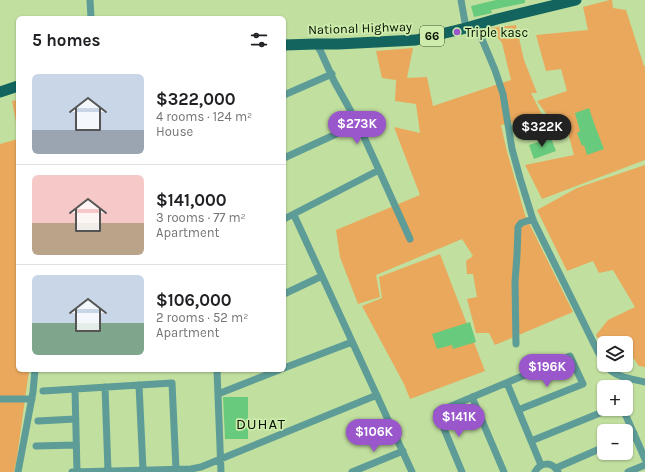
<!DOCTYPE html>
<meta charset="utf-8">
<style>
:root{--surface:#fff;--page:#f2f2f2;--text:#202124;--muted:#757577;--line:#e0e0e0;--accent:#9a56cb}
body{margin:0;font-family:Karla,sans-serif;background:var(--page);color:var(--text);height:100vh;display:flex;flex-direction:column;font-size:15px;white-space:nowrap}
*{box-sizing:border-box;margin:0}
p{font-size:13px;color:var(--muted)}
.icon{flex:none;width:22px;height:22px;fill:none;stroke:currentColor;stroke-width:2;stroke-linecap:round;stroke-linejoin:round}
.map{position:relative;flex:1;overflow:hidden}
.panel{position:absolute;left:16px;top:16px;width:270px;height:356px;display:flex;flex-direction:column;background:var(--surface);border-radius:6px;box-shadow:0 1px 3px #0004}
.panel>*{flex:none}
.fabs{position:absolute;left:597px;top:336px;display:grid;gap:8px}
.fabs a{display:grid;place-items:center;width:36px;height:36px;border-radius:6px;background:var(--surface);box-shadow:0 1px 3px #0004;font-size:20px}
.price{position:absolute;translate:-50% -34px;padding:0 9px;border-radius:14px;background:var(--accent);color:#fff;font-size:13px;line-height:26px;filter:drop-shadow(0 1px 2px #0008)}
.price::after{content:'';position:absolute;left:50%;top:24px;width:12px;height:9px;margin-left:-6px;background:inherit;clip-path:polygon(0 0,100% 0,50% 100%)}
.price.on{background:#222;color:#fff}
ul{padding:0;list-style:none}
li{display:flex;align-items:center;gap:12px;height:100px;padding:0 16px}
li+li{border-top:1px solid var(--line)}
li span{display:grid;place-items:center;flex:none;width:112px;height:80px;border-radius:6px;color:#555}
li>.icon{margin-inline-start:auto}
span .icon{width:48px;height:48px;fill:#fffc;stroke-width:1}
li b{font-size:17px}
h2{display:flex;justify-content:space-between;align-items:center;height:48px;padding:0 16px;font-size:17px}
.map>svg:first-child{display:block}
</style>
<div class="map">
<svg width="645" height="472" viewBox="0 0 645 472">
<rect width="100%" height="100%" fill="#c1df9f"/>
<path fill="#e9a85c" d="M610,0H612L613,8L626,10L644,66H645V160L542,199L525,165L574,155L564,118L548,116L537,101L567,91L561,69L546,71L536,35L588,30L583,7Z
M516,25L524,60L537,93H531L543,117L501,125L506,148L525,215L573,312L495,345L489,333H476L467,299L477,297L473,274H467L466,261L473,256L462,239L376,275L380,297L358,304L340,257L336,230L420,195L394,127L420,133L416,104L395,101L396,80L382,78L376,51L413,48L407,78L427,77L433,106L511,80L502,43L490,28Z
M18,100V133L12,101Z
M18,139V370H34H29L17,457L14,472H0V144Z
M645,165V367L639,366L629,352H626V343H604V348L596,335L608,320L635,307L613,270L599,273L593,261L567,271L537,210L577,188Z
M440,254L485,371L410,399L404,384L362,306L382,298L379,277Z"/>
<path fill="#68ca7c" d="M496,0H525V3L491,10L492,13L474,17L471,6Z
M589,108L595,126L604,149L587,155L584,145L582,146L577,133L580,131L575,113Z
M551,138L556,151L534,159L529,145Z
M470,322L476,342L453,349L452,345L437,349L432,334Z
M223,397H248V439H225Z"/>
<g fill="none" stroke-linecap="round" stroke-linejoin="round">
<path stroke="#5e9c97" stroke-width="7" d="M90,0L91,18
M461,0L466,28
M476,25L495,70L503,94L512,149L520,178L533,220L598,352L604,362
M316,44L321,52L334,81L358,124L379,170L410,239
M284,95L332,74
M284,158L358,124
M294,215L412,472
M284,219L379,170
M284,294L322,276
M516,344L515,282L517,255L518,227L521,223L533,219
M606,365C613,377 632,379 645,382
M284,368L352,342
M217,370L221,472
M507,383L541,465
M139,385L143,470
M105,387L108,471
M75,389L77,472
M43,391L172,383L176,469
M218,394L279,370
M472,397L504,472
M0,399H32
M623,409L645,459
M38,421L75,419
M626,437L634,433
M531,441L610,409
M36,446L76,445
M556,468L604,447
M18,472L33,392L35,370
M72,472L191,469
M192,472L191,469L201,467L377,395
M352,472L403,451
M462,472L437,412L570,356L583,384L518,410
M535,472C540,462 552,461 558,472
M628,472L645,465"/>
<path stroke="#13645f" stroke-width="11" d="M284,45L316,44H338L416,40L466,28L497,19L576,0
M0,92L18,86"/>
</g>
<circle fill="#9a56cb" stroke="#ceedac" stroke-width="1.5" cx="457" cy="32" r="4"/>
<g text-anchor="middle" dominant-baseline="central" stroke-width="3.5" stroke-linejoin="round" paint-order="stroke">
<rect fill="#ceedac" stroke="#435234" stroke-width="1" x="420" y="26" width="24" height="20" rx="3"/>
<g font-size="12" font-weight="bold" fill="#071000">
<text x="432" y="36">66</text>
</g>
<g font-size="13" fill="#071000" stroke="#ceedac">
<text transform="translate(360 28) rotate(-2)">National Highway</text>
</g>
<g font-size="13" fill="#071000" stroke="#ceedac" text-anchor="start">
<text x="465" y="32">Triple kasc</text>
</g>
<g font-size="15" letter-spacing="1" fill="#071000" stroke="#ceedac">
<text x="261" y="424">DUHAT</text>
</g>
</g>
</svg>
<div class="fabs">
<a><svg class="icon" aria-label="layers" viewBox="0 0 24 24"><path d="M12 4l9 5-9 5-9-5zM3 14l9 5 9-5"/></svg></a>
<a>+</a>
<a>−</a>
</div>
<b class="price" style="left:357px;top:145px">$273K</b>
<b class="price on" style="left:542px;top:148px">$322K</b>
<b class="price" style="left:547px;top:388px">$196K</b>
<b class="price" style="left:459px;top:438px">$141K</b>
<b class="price" style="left:374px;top:453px">$106K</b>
<section class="panel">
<h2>5 homes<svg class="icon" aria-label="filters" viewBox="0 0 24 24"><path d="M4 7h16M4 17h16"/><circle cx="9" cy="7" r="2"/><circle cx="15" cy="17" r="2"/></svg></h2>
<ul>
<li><span style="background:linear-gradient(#c9d6e8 70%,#9aa5b1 0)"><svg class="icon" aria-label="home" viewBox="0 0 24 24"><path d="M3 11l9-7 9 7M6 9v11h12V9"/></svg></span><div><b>$322,000</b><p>4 rooms · 124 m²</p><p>House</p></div></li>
<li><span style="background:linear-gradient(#f6c9c9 60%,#b9a48a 0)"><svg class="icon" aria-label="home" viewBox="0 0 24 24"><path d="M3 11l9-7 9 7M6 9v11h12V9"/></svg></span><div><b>$141,000</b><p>3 rooms · 77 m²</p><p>Apartment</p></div></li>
<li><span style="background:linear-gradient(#c9d6e8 60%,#7fa58c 0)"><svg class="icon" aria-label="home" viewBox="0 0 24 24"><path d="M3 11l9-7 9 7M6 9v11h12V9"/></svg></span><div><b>$106,000</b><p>2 rooms · 52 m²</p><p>Apartment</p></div></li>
</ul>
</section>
</div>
